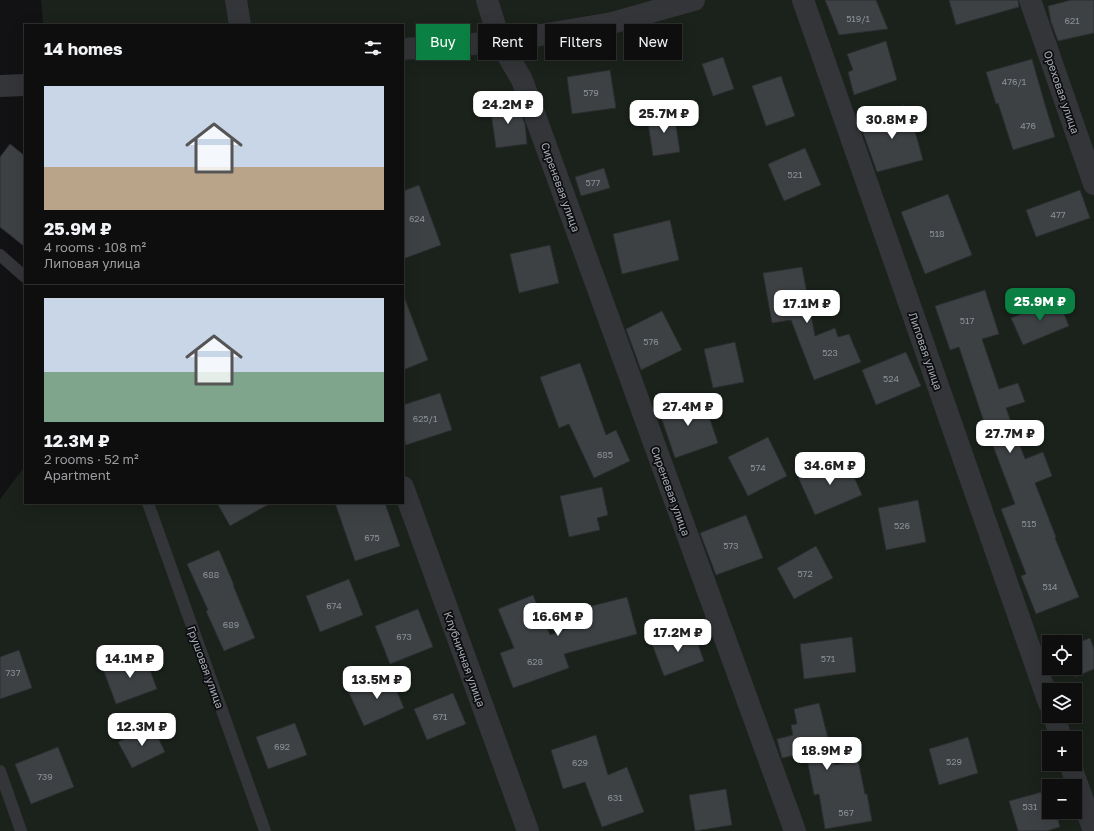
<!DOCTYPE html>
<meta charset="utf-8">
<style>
:root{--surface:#0e0e0f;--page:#1c1c1d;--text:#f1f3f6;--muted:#9b9c9e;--line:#2e2e2f;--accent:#0b8043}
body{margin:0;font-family:"Golos Text",sans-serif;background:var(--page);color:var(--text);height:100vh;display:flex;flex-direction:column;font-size:15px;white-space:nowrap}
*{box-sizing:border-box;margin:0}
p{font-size:13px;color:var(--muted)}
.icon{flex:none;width:22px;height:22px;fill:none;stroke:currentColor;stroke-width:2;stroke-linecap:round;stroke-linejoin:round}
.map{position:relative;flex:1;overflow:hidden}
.sheet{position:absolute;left:24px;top:24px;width:380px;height:480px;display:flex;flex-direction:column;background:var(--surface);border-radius:0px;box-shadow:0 4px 16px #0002,0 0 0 1px var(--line)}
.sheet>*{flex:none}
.guide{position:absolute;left:416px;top:24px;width:380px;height:36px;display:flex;gap:8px}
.tools{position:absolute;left:1042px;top:635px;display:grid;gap:8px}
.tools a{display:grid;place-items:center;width:40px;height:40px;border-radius:0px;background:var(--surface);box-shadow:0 4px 16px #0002,0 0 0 1px var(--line);font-size:20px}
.price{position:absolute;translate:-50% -34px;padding:0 9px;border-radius:8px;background:#fff;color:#222;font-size:13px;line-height:26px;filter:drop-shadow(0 1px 2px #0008)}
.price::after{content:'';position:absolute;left:50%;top:24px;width:12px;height:9px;margin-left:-6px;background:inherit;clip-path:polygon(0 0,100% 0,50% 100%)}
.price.on{background:var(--accent);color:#fff}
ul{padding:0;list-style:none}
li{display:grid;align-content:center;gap:8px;height:212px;padding:0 20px}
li+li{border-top:1px solid var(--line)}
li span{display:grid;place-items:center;height:124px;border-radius:0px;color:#555}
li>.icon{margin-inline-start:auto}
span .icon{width:72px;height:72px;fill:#fffc;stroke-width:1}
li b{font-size:17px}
h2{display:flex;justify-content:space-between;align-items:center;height:48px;padding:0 20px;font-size:17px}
.chip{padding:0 14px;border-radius:0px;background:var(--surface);box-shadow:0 4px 16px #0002,0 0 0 1px var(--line);font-size:14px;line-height:36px}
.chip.on{background:var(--accent);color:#fff}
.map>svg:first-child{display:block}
</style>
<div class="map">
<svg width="1094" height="831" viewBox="0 0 1094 831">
<rect width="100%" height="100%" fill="#121214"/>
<path fill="#1a221b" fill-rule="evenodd" d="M41,0H1094V831H0V499L25,466V503H403V25H43ZM1049,642H1075V668H1049ZM1049,690H1075V716H1049ZM1049,738H1075V764H1049ZM1049,786H1075V812H1049Z"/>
<path fill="#3e4144" stroke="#2c2d30" d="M825,0H876L888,29L839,35Z
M949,0H1018L1019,7L956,25Z
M1071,0H1094V33L1058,41L1051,22L1048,6Z
M886,41L897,80L854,95L848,72L853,70L847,54Z
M723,57L734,89L713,96L702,64Z
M1032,59L1046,108L1055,137L1013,150L998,103L996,104L986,72Z
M610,70L616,108L572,114L567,77Z
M781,76L795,116L766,126L752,86Z
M517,102L525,124L527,144L496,148L490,105Z
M904,105L908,118L911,117L923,160L877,172L862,130H863L862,124Z
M674,112L680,152L653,156L647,116Z
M10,144L25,156V247L0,227V157Z
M805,148L821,185L784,201L768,164Z
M604,168L610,188L581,196L575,177Z
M419,185L441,245L403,259V191Z
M1080,190L1090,218L1036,237L1026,210Z
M948,194L972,255L925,274L901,212Z
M670,220L679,260L622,274L613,234Z
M550,245L559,283L519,293L510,254Z
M802,267L815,336L835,328L838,337L849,334L861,362L814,380L791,320L772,323L763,273Z
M985,290L999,334L982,339L999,389L1018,383L1025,402L1006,408L1025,459L1043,452L1052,476L1035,483L1056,537L1055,538L1079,597L1036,614L1021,576L1026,574L1001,509L1015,504L984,422L959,347L950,350L935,306Z
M403,299H405L428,360L403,370Z
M1058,299L1069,326L1023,345L1011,318Z
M662,311L682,350L641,370L626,329Z
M735,342L744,382L713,388L704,349Z
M906,352L921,386L876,405L862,370Z
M580,363L606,435L616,430L630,461L594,478L569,424L559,428L540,377Z
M440,393L452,430L406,445L403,434V405Z
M702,396L718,443L675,458L659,411Z
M768,437L787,476L748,496L728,457Z
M845,456L862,495L815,515L798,477Z
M602,487L608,515L597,518L600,530L569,537L560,496Z
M918,500L926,542L886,550L878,508Z
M217,503H271L230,526Z
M335,503H385L400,546L355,561Z
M746,515L763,558L716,575L700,533Z
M816,546L833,578L794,599L777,568Z
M219,550L234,585H233L255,638L224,651L206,611L208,610L187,564Z
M349,579L363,615L320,632L306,596Z
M533,595L550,635L584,623L580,609L627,597L637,634L564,654L569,668L513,688L500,653L514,648L498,609Z
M418,609L433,647L390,664L375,626Z
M693,630L704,661L664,676L652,644Z
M852,637L856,672L804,679L800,644Z
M1090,638L1094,649V669L1075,677V644Z
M19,650L32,688L0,699V657Z
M144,654L157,689L116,704L103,669Z
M390,675L404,708L364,726L349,693Z
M453,693L466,724L427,740L414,709Z
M819,703L835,765L858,760L865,794H867L872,821L825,829L819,794L814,795L807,759L798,761L796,755L782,758L777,739L793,735L791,725L797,724L794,709Z
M295,723L307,755L268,769L256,737Z
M152,725L165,752L132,768L118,742Z
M596,735L608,775L627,767L644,812L602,827L585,782L563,789L551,750Z
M968,737L978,773L939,785L929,749Z
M58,747L74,787L31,804L15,764Z
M726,789L732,825L695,831L689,795Z
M1049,790V812H1056L1060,827L1047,831H1018L1009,801Z"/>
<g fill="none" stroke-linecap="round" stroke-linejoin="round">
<path stroke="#333539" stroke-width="12" d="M0,255L25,277
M148,503L265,831
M0,771L21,831"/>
<path stroke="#333539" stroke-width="22" d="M236,0L240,25
M487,0L500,42L522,80L795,831
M803,0L1049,703
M1030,0L1094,184
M403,49L500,42L612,23L694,0
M0,86L25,85
M403,487L528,831
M1054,716L1061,738
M1070,764L1094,831"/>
</g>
<g text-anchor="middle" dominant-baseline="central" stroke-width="3.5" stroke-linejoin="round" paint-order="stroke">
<g font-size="9" fill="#8a9098">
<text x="858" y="18">519/1</text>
<text x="1072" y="20">621</text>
<text x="1014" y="81">476/1</text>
<text x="591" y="92">579</text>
<text x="1028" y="125">476</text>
<text x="795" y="174">521</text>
<text x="593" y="182">577</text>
<text x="1058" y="214">477</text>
<text x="417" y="218">624</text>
<text x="937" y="233">518</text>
<text x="967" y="320">517</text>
<text x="651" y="341">576</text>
<text x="830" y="352">523</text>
<text x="891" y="378">524</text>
<text x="425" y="418">625/1</text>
<text x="605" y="454">685</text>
<text x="758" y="467">574</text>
<text x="1029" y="523">515</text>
<text x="902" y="525">526</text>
<text x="372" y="537">675</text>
<text x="731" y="545">573</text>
<text x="805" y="573">572</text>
<text x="211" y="574">688</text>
<text x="1050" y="586">514</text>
<text x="334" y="605">674</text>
<text x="231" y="624">689</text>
<text x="404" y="636">673</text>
<text x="828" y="658">571</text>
<text x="535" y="661">628</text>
<text x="13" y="672">737</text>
<text x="440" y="716">671</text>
<text x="282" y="746">692</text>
<text x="954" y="761">529</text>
<text x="580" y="762">629</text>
<text x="45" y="776">739</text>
<text x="615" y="797">631</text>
<text x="1030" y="806">531</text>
<text x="846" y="812">567</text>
</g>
<g font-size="11" fill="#a4abb4" stroke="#0d0d0f">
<text transform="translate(1062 92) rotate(71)">Ореховая улица</text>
<text transform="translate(561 187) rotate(70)">Сиреневая улица</text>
<text transform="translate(926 351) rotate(71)">Липовая улица</text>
<text transform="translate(671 491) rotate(70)">Сиреневая улица</text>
<text transform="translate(465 659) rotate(70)">Клубничная улица</text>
<text transform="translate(206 667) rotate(70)">Грушовая улица</text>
</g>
</g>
</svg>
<div class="tools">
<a><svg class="icon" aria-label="locate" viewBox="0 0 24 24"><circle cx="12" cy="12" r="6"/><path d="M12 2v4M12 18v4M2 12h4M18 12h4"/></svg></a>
<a><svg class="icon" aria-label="layers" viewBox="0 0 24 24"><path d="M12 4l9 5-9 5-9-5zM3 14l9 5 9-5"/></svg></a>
<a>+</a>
<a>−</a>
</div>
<b class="price" style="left:508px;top:125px">24.2M ₽</b>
<b class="price" style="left:664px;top:134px">25.7M ₽</b>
<b class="price" style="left:892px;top:140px">30.8M ₽</b>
<b class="price on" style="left:1040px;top:322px">25.9M ₽</b>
<b class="price" style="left:807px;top:324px">17.1M ₽</b>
<b class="price" style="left:688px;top:427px">27.4M ₽</b>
<b class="price" style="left:1010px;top:454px">27.7M ₽</b>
<b class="price" style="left:830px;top:486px">34.6M ₽</b>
<b class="price" style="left:558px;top:637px">16.6M ₽</b>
<b class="price" style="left:678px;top:653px">17.2M ₽</b>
<b class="price" style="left:130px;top:679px">14.1M ₽</b>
<b class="price" style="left:377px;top:700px">13.5M ₽</b>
<b class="price" style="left:142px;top:747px">12.3M ₽</b>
<b class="price" style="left:827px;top:771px">18.9M ₽</b>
<div class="guide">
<a class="chip on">Buy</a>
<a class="chip">Rent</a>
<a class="chip">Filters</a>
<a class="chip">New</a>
</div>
<section class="sheet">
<h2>14 homes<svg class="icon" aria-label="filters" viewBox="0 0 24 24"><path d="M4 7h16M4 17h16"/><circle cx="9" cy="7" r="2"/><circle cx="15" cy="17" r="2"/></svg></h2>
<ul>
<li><span style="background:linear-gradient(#c9d6e8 65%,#b9a48a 0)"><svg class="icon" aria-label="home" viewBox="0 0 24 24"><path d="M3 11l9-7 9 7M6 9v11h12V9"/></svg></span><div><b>25.9M ₽</b><p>4 rooms · 108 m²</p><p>Липовая улица</p></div></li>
<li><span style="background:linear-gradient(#c9d6e8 60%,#7fa58c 0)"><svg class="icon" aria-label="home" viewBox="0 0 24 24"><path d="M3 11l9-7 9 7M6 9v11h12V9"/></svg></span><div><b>12.3M ₽</b><p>2 rooms · 52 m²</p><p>Apartment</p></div></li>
</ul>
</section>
</div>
